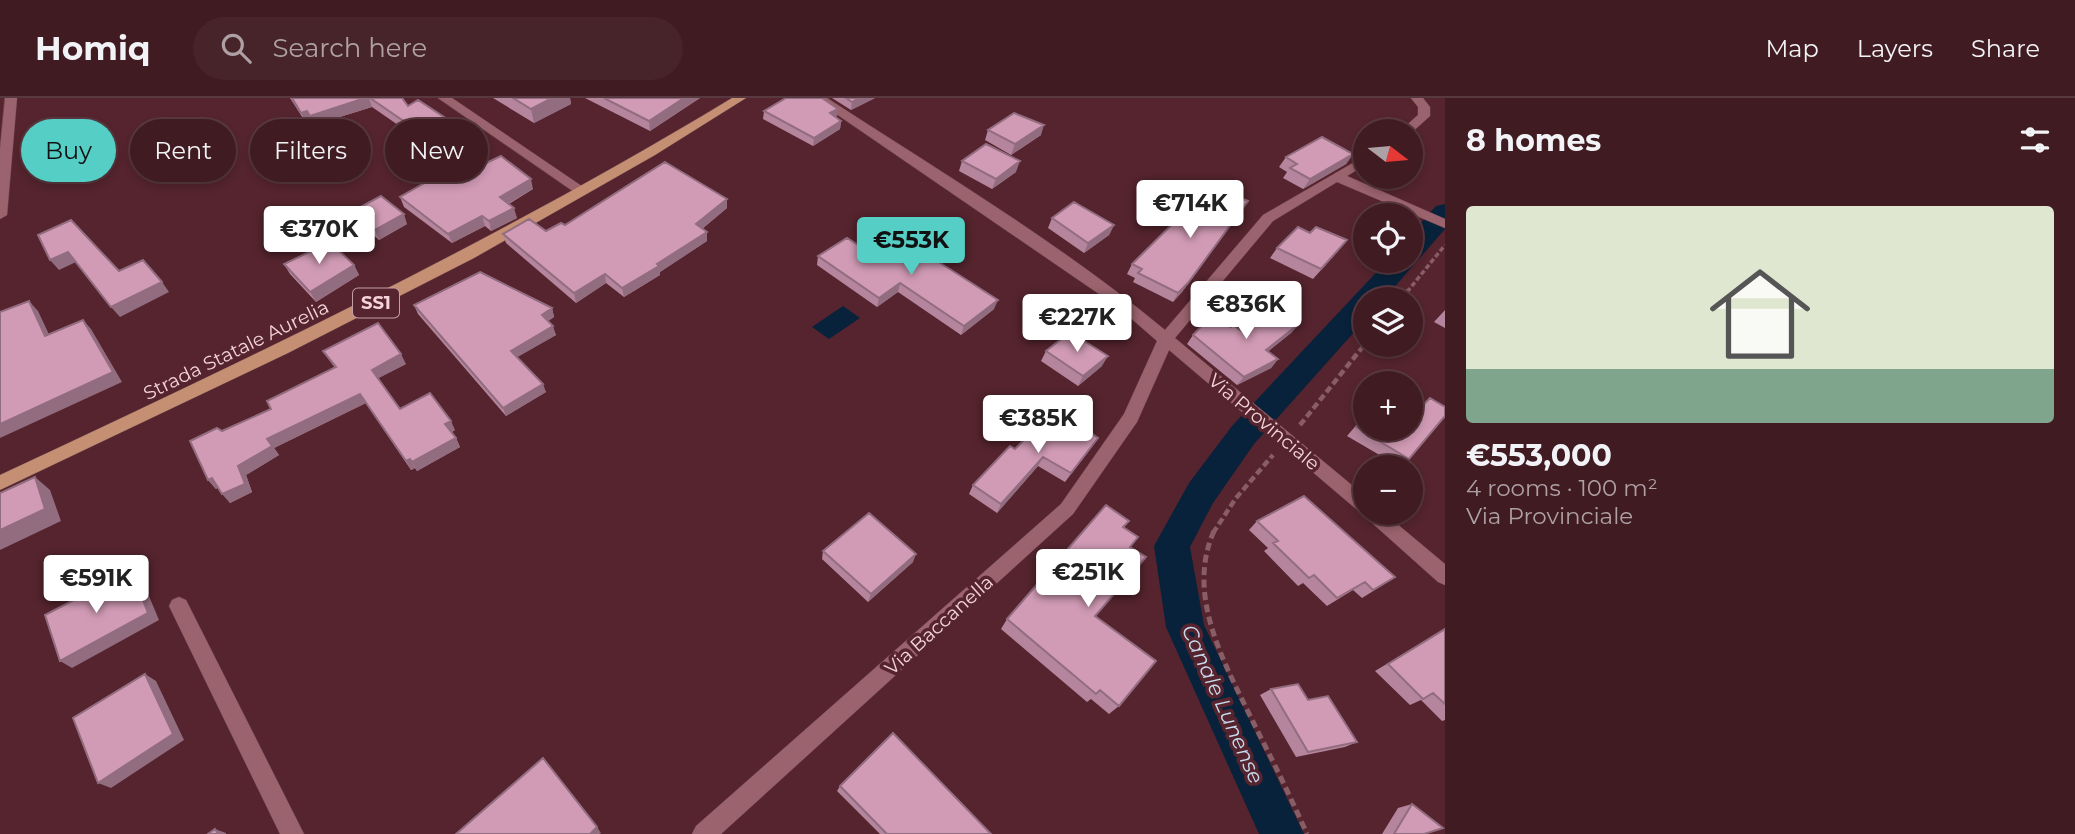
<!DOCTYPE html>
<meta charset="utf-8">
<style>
:root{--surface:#401b22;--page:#47242a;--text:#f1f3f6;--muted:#aea1a5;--line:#593940;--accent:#55cec5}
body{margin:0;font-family:Montserrat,sans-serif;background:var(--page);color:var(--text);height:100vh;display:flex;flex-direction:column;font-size:26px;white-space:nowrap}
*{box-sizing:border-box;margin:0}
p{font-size:23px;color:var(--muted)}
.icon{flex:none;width:38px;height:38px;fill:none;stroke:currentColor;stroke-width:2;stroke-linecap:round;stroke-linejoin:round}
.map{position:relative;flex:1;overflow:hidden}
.side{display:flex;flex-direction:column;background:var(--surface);width:630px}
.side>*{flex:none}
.guide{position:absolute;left:21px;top:21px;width:665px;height:63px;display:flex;gap:14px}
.needle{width:46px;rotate:106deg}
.controls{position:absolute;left:1353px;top:21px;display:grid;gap:14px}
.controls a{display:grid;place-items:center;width:70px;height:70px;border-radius:50%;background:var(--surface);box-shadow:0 4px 10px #0003,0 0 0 2px var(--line);font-size:35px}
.price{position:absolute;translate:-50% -60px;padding:0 16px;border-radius:7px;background:#fff;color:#222;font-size:23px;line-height:46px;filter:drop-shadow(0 2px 4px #0008)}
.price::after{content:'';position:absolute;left:50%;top:42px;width:21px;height:16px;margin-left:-10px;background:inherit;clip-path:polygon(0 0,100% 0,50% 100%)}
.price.current{background:var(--accent);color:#111}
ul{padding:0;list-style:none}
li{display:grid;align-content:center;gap:14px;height:371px;padding:0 21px}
li span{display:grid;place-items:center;height:217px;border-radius:7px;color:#555}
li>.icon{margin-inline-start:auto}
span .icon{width:126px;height:126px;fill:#fffc;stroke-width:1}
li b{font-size:30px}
h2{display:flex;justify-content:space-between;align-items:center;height:84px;padding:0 21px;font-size:30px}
.pill{padding:0 24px;border-radius:32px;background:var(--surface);box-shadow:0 4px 10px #0003,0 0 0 2px var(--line);font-size:24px;line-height:63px}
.pill.current{background:var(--accent);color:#111}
header{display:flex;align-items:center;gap:42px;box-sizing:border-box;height:98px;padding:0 35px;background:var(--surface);border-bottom:2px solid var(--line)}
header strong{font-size:33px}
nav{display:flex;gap:38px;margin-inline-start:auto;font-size:24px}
.search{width:490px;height:63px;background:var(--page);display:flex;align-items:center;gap:18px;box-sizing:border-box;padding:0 24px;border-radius:38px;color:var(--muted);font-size:26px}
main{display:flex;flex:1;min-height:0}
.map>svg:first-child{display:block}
</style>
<header>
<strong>Homiq</strong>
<div class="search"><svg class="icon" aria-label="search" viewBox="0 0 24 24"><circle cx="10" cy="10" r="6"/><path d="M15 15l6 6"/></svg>Search here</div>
<nav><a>Map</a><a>Layers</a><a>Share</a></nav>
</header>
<main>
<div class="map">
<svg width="1445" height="736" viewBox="0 0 1445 736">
<rect width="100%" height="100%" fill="#55242e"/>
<path fill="#07223a" d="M843,208L860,220L829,241L812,229Z"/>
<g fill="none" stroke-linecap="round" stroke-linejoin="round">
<path fill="#07223a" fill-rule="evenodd" d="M1445,106V131L1384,201H1365V222L1254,346L1213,405L1190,449L1204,527L1304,736H1259L1166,529L1154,448L1189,385L1232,328L1387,163H1410V137L1436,108Z"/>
<defs>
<path id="minor" d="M5,0H17L7,117L0,121V50Z
M438,0H452L589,93L582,97L577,96Z
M813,0H827C941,74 1060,145 1165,232L1263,117L1365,58V67L1347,78L1445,121V130L1337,84L1273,123L1175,240L1365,398V415H1384L1445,466V487L1438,484L1362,416L1169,252L1137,324L1073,416L721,736H692L696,728L1061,406L1124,316L1157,243L1118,209Z
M1411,0H1423L1430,9V18L1410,36V33H1400L1418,17V9Z
M179,499L186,502L304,736H280L169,508L172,502Z"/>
<path id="major" d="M732,0H746L655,57L474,160L288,255L0,392V377C249,261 496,143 732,0Z"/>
</defs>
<use href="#minor" stroke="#6d434d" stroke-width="1"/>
<use href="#major" stroke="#6d434d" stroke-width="1"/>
<path stroke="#895d65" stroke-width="3.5" stroke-dasharray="5 2.5" stroke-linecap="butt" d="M1407,194L1445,147"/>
<path stroke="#895d65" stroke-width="4.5" stroke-dasharray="7 3.5" stroke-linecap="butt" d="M1401,201L1408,192
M1300,327L1365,246
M1213,435L1236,400L1273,357"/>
<path stroke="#895d65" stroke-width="5" stroke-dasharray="8 4.5" stroke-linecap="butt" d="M1214,433C1184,500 1228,571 1256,630C1274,665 1291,700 1307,736"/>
<use href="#minor" fill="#9b636d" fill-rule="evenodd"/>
<use href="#major" fill="#c48f72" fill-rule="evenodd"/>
</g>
<path fill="#b4859c" d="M290,0H402L408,8L450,23L453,33L427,47L372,9L314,27L312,23L306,25Z
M493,0H570L571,6L534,25Z
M585,0H700L650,33Z
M832,0H875L851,12Z
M764,13L836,19L841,23L840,31L813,48L763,21Z
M988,32L1041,37L1011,57L985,42Z
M1353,56L1346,66L1303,91L1283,80L1287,74L1279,69L1286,59Z
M962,63L1016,74L992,91L959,73Z
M482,67L533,91L509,106L517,120L491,133L485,128L452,145L404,109L400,99Z
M727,110L702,131L707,134V143L660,174V177L624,199L606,185L576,205L506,145L503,136L546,133L565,127Z
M1242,112L1182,194L1173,204L1133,184L1135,180L1127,176L1132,166Z
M353,113L407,126L379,142L357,123Z
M1052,120L1114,127L1109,137L1084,155L1048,130Z
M1277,150L1339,152L1313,181L1270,160Z
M940,156L938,164L994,211L961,237L898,194L877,209L817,167L818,158L880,161Z
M284,166L354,167L359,177L316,204L290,176Z
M414,207L552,210L554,219L548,223L556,237L517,259L546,294L506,318L418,216Z
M1445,212V230L1434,224Z
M1299,226L1291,235L1268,253L1278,261L1271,270L1237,287L1187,246L1193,237L1231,229L1243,234Z
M323,253L406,266L378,280L400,311L455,332L452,334L456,340L460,349L417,373L415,370L411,372L366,305L274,350L279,357L246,377L252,394L230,405L218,389L216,391L208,382L222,333L271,311L335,270Z
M1046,253L1102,268L1078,288L1041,263Z
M1430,300L1409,361L1400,369L1347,338L1365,317V331H1410V319Z
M1098,340L1065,384L1038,368L997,415L969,396L973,387L1015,351Z
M1257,423L1383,487L1362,500L1353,492L1327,508L1303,485L1298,488L1264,453L1268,450L1249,432Z
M1124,429L1130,449L1095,518L1119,608L1109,616L1091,601L1087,604L1001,531L1007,521Z
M823,453L913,464L868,504L822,461Z
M1445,531V622L1442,623L1421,602L1410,607L1375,573Z
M1271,591L1308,602L1357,644L1345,649L1296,659L1260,597Z
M840,688L991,736H880L837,693Z
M1412,706L1424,736H1382L1398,710Z"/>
<path fill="#926c7f" d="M365,0H369L372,9L314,27L310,18Z
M552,0H570L571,6L534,25L531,11Z
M684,0H700L650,33L649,23Z
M859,0H875L851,12L852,4Z
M838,11L837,19L830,15Z
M307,13L312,23L306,25L301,15Z
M450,23L453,33L427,47L424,37Z
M841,23L840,31L813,48L814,40Z
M1044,27L1041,37L1011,57L1015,46Z
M1353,56L1346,66L1303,91L1310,81Z
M1020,63L1016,74L992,91L996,81Z
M531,81L533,91L502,109L500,99Z
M727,101V110L696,136V126Z
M1248,103L1182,194L1173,204L1178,195Z
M514,110L517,120L491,133L489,123Z
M404,116L407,126L379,142L375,132Z
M482,118L485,128L452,145L448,136Z
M1114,127L1109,137L1084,155L1088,145Z
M707,134V143L660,174V177L624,199L622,190L657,166Z
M68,154L76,164L59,172L50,162Z
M354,167L359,177L316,204L310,194Z
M605,176L606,185L576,205L574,195Z
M162,184L169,194L120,219L111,209Z
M900,185L898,194L877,209L879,200Z
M998,202L994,211L961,237L964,228Z
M29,203L38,213L54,247L45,238Z
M552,210L554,219L544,226L542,217Z
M83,222L91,231L122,284L0,340V326Z
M1299,226L1291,235L1259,261L1266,252Z
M553,228L556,237L514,261L511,253Z
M401,256L406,266L377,281L372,272Z
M1108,258L1102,268L1078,288L1083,278Z
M1278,261L1271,270L1237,287L1244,279Z
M543,286L546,294L506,318L503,310Z
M360,296L366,305L274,350L279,357L246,377L252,394L230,405L222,396L238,368L267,341Z
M451,323L455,332L450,335L445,326Z
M456,340L460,349L417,373L412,364Z
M1098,340L1092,349L1065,384L1071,375Z
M1043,359L1038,368L997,415L1001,406Z
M410,361L415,370L411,372L406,363Z
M35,379L50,392L61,423L0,452V432Z
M212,380L220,388L216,391L208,382Z
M916,456L913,464L868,504L871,496Z
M131,472L141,479L159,522L72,570L60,563Z
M145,576L156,583L184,642L111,690L98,685Z
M597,729L601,735L599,736H590Z
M215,731L226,735V736H218Z"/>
<path fill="#d19bb5" stroke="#926c7f" stroke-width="2" d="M292,0H365L310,18L307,13L301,15Z
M370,0H402L408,8L418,2L450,23L424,37Z
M513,0H552L531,11Z
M604,0H684L649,23Z
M786,0H822L838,11L830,15L841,23L814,40L764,13Z
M846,0H859L852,4Z
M1014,15L1044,27L1015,46L988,32Z
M1322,39L1353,56L1310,81L1290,70L1297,66L1286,59Z
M986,46L1020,63L996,81L962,63Z
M501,58L531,81L500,99L514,110L489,123L482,118L448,136L400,99L471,59L482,67Z
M665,64L727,101L696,126L707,134L657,166L659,168L622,190L605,176L574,195L503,136L529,121L546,133L561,125L565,127Z
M1211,88L1248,103L1188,185L1178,195L1138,175L1142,171L1132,166Z
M381,98L404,116L375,132L353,113Z
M1074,104L1114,127L1088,145L1052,120Z
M71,122L119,173L143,162L162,184L111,209L68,154L50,162L38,137Z
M1298,129L1310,135L1316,129L1347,142L1321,171L1277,150Z
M913,139L940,156L934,161L998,202L964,228L900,185L879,200L818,158L847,140L880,161Z
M330,144L354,167L310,194L284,166Z
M480,174L552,210L542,217L553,228L511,253L543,286L503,310L414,207Z
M29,203L45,238L83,222L113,274L0,326V214Z
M1274,211L1299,226L1266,252L1278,261L1244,279L1193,237L1210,219L1231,229L1233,227L1243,234Z
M378,225L401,256L372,272L400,311L430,295L451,323L445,326L456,340L412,364L410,361L406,363L360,296L267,341L272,348L238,368L245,386L222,396L212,380L208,382L190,343L217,330L222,333L271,311L267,303L336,269L323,253Z
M1070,234L1108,258L1083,278L1046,253Z
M1430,300L1445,309V318L1409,361L1356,329L1365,318V331H1410V321Z
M1055,310L1098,340L1071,375L1043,359L1001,406L973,387L1010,348L1015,351Z
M35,379L45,411L0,432V395Z
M1304,398L1395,479L1373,492L1365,484L1337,500L1314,477L1309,480L1273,445L1278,443L1257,423Z
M1106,407L1129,423L1123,429L1138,439L1130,449L1146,459L1095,518L1156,563L1119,608L1100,592L1096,596L1007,521Z
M869,415L916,456L871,496L823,453Z
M131,472L148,515L60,563L45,517Z
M1445,531V606L1433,595L1423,601L1388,566Z
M145,576L173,636L98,685L73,620Z
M1298,586L1308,602L1328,598L1357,644L1308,654L1271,591Z
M893,635L991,736H887L840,688Z
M543,660L597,729L590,736H456Z
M1412,706L1443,730L1424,736H1394Z
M215,731L218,736H208Z"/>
<g text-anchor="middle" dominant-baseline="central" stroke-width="7" stroke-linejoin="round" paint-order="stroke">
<rect fill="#55242e" stroke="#c49fa5" stroke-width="2" x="353" y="190.5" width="46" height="29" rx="5"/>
<g font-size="18" font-weight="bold" fill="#f4d4d8">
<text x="376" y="205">SS1</text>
</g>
<g font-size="19" fill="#f4d4d8" stroke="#55242e">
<text transform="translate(236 252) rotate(-26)">Strada Statale Aurelia</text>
<text transform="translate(1264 324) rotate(40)">Via Provinciale</text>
<text transform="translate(939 527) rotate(-42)">Via Baccanella</text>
</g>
<g font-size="21" font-style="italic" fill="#c8dbee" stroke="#55242e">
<text transform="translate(1223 606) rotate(66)">Canale Lunense</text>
</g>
</g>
</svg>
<div class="controls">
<a><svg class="needle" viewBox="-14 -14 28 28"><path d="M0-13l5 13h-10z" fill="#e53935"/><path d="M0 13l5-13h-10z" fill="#aea1a5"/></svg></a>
<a><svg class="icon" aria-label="locate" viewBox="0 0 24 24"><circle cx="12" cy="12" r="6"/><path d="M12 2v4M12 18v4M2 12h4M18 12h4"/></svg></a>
<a><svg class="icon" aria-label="layers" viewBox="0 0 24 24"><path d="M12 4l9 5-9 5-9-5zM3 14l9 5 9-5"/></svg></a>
<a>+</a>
<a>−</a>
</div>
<b class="price" style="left:1190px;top:142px">€714K</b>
<b class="price" style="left:319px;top:168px">€370K</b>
<b class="price current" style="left:911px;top:179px">€553K</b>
<b class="price" style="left:1246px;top:243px">€836K</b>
<b class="price" style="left:1077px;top:256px">€227K</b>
<b class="price" style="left:1038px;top:357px">€385K</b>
<b class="price" style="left:1088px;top:511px">€251K</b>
<b class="price" style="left:96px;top:517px">€591K</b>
<div class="guide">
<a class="pill current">Buy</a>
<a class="pill">Rent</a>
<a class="pill">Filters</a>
<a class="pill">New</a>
</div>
</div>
<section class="side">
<h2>8 homes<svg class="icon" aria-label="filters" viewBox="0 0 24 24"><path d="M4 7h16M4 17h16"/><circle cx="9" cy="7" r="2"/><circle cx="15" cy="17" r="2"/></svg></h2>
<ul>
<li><span style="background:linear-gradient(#dfe7d0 75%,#7fa58c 0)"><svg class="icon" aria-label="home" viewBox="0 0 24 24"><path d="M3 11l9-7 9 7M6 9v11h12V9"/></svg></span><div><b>€553,000</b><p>4 rooms · 100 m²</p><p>Via Provinciale</p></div></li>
</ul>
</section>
</main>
